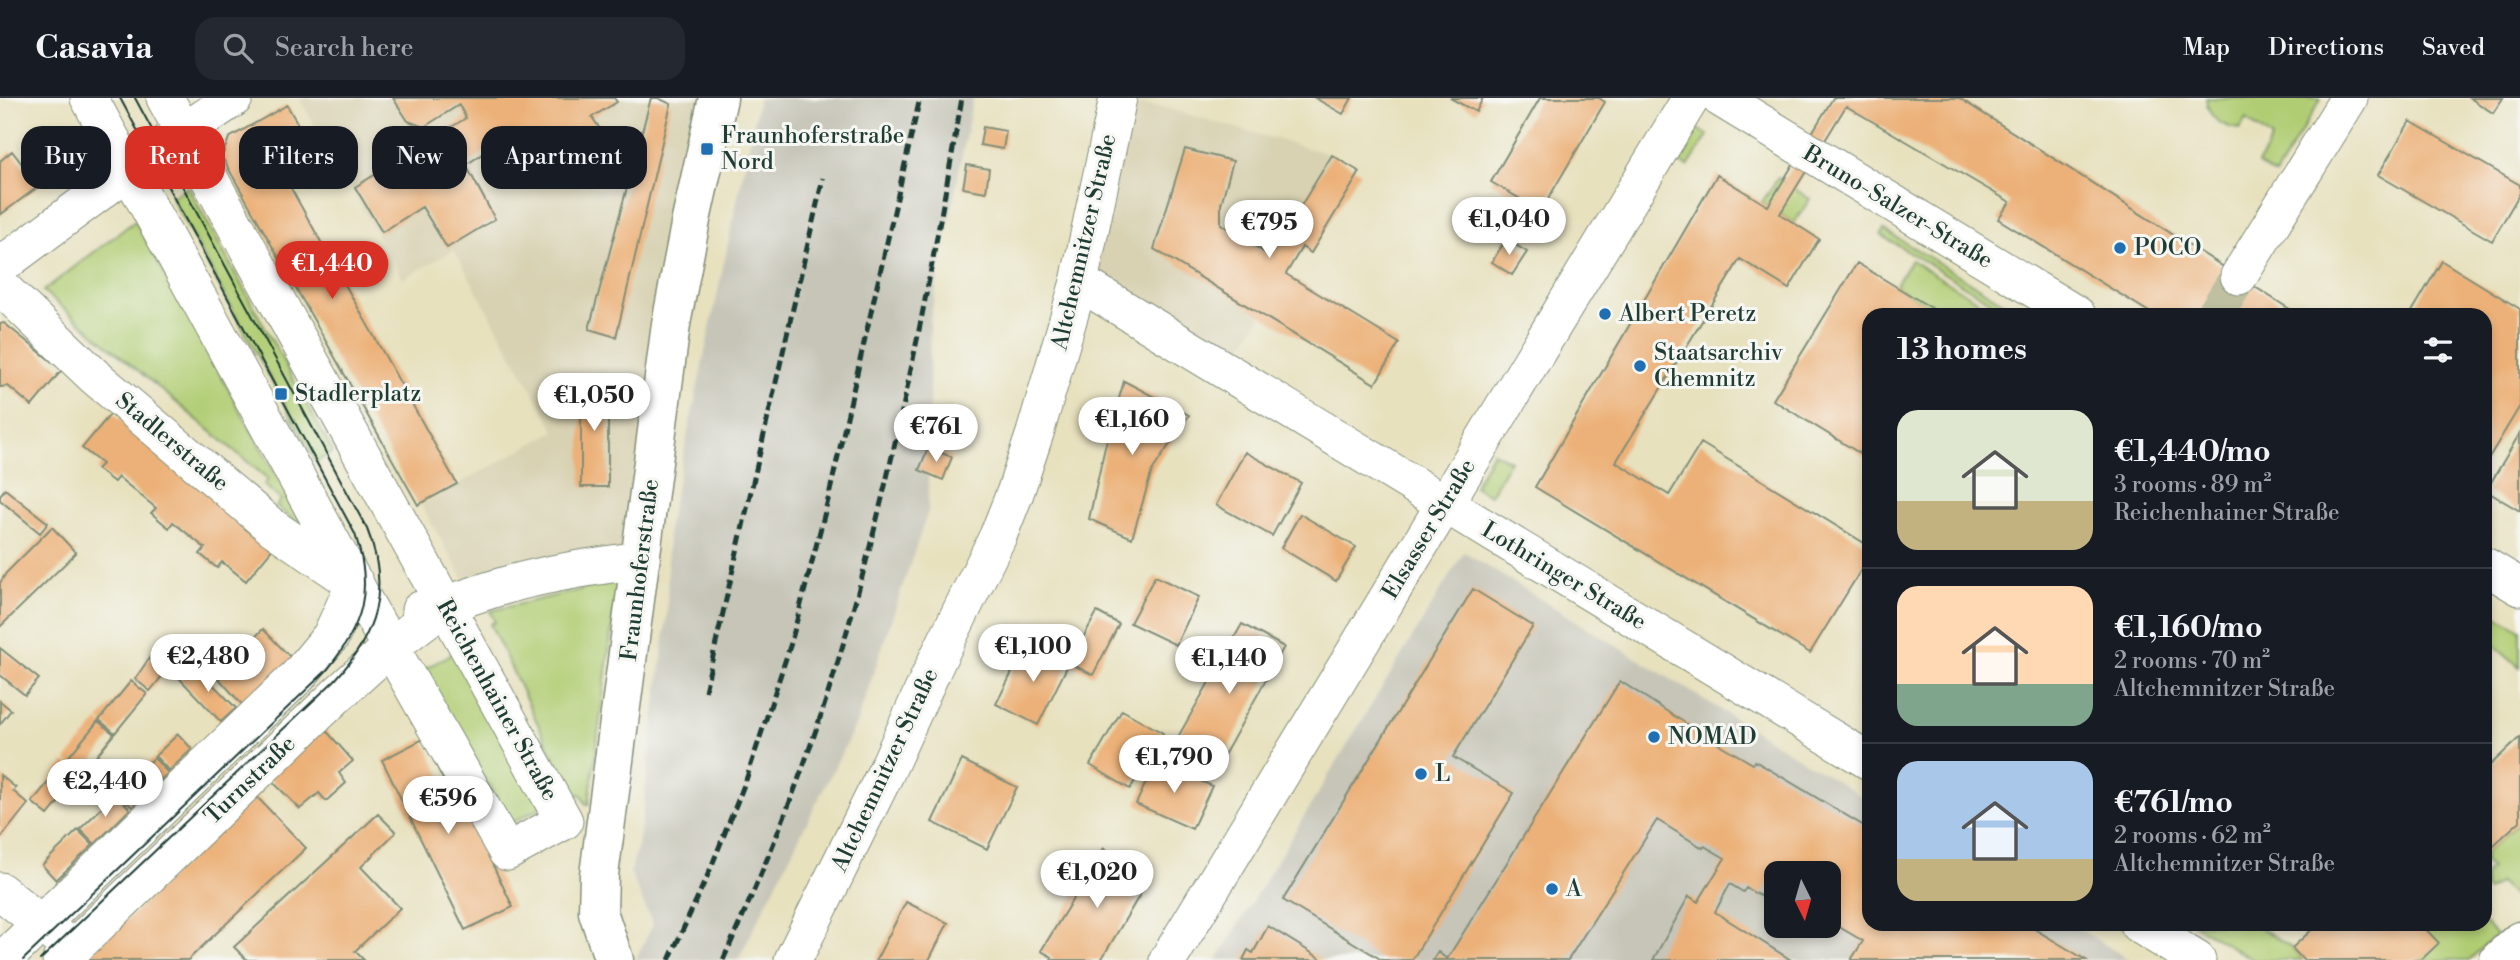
<!DOCTYPE html>
<meta charset="utf-8">
<style>
:root{--surface:#171b24;--page:#242831;--text:#f1f3f6;--muted:#9ea1a6;--line:#363941;--accent:#d93025}
body{margin:0;font-family:"Libre Bodoni",serif;background:var(--page);color:var(--text);height:100vh;display:flex;flex-direction:column;font-size:26px;white-space:nowrap}
*{box-sizing:border-box;margin:0}
p{font-size:23px;color:var(--muted)}
.icon{flex:none;width:38px;height:38px;fill:none;stroke:currentColor;stroke-width:2;stroke-linecap:round;stroke-linejoin:round}
.map{position:relative;flex:1;overflow:hidden}
.details{position:absolute;left:1862px;top:210px;width:630px;height:623px;display:flex;flex-direction:column;background:var(--surface);border-radius:21px;box-shadow:0 4px 10px #0003}
.details>*{flex:none}
.guide{position:absolute;left:21px;top:28px;width:665px;height:63px;display:flex;gap:14px}
.needle{width:46px;rotate:175deg}
.tools{position:absolute;left:1764px;top:763px;display:grid;gap:14px}
.tools a{display:grid;place-items:center;width:77px;height:77px;border-radius:14px;background:var(--surface);box-shadow:0 4px 10px #0003;font-size:35px}
.price{position:absolute;translate:-50% -60px;padding:0 16px;border-radius:24px;background:#fff;color:#222;font-size:23px;line-height:46px;filter:drop-shadow(0 2px 4px #0008)}
.price::after{content:'';position:absolute;left:50%;top:42px;width:21px;height:16px;margin-left:-10px;background:inherit;clip-path:polygon(0 0,100% 0,50% 100%)}
.price.current{background:var(--accent);color:#fff}
ul{padding:0;list-style:none}
li{display:flex;align-items:center;gap:21px;height:175px;padding:0 35px}
li+li{border-top:2px solid var(--line)}
li span{display:grid;place-items:center;flex:none;width:196px;height:140px;border-radius:21px;color:#555}
li>.icon{margin-inline-start:auto}
span .icon{width:84px;height:84px;fill:#fffc;stroke-width:1}
li b{font-size:30px}
h2{display:flex;justify-content:space-between;align-items:center;height:84px;padding:0 35px;font-size:30px}
.tag{padding:0 24px;border-radius:21px;background:var(--surface);box-shadow:0 4px 10px #0003;font-size:24px;line-height:63px}
.tag.current{background:var(--accent);color:#fff}
header{display:flex;align-items:center;gap:42px;box-sizing:border-box;height:98px;padding:0 35px;background:var(--surface);border-bottom:2px solid var(--line)}
header strong{font-size:33px}
nav{display:flex;gap:38px;margin-inline-start:auto;font-size:24px}
.search{width:490px;height:63px;background:var(--page);display:flex;align-items:center;gap:18px;box-sizing:border-box;padding:0 24px;border-radius:21px;color:var(--muted);font-size:26px}
.map>svg:first-child{display:block}
</style>
<header>
<strong>Casavia</strong>
<div class="search"><svg class="icon" aria-label="search" viewBox="0 0 24 24"><circle cx="10" cy="10" r="6"/><path d="M15 15l6 6"/></svg>Search here</div>
<nav><a>Map</a><a>Directions</a><a>Saved</a></nav>
</header>
<div class="map">
<svg width="2520" height="862" viewBox="0 0 2520 862">
<rect width="100%" height="100%" fill="#f6f6f2"/>
<filter id="ink" filterUnits="userSpaceOnUse"><feTurbulence type="fractalNoise" baseFrequency=".0143" numOctaves="2"/><feDisplacementMap in="SourceGraphic" scale="14" xChannelSelector="R" yChannelSelector="G"/><feConvolveMatrix kernelMatrix="1 2 1 2 8 2 1 2 1" color-interpolation-filters="sRGB"/></filter>
<filter id="wash" filterUnits="userSpaceOnUse"><feTurbulence type="fractalNoise" baseFrequency=".00686" numOctaves="4" result="noise"/><feDisplacementMap in="SourceGraphic" scale="28" xChannelSelector="R" yChannelSelector="G"/><feGaussianBlur stdDeviation="1.57" result="paint"/><feColorMatrix in="noise" values="0 0 0 0 0 0 0 0 0 0 0 0 0 0 0 0 0 1.4 0 .05"/><feComposite in="paint" operator="in"/></filter>
<g filter="url(#wash)">
<rect width="100%" height="100%" fill="#e7e1be"/>
<path fill="#d8d2b2" d="M299,0H718L641,462L466,485L421,407L555,333L454,152L403,181Z
M1117,3L1162,9L1332,57L1360,74L1311,155L1302,150L1227,274L1079,184Z"/>
<path fill="#c6c5b8" fill-rule="evenodd" d="M759,0H973L930,222L928,413L857,624L738,862H635L653,827L630,774L639,744L667,517L668,428Z
M1464,454L1869,703V826H2071L2130,862H1217ZM1776,775H1829V828H1776Z"/>
<path fill="#b1cd73" stroke="#688554" stroke-width="2" d="M2206,0H2319L2321,1L2275,77L2258,66L2272,41L2246,21L2240,31C2222,29 2208,20 2206,0Z
M1692,28L1708,37L1688,69L1672,60Z
M1778,80L1810,101L1794,125L1762,104Z
M188,89L333,354L316,364L171,99Z
M135,123L307,433L276,408L281,402L264,387L268,381L43,193Z
M1884,132L2024,217H2013L1881,137Z
M1911,162L2001,217H1943L1895,188Z
M1493,354L1510,363L1490,397L1474,388Z
M605,479L615,483L617,490L589,706H586L581,696L573,699L490,526L495,524L490,513L606,486Z
M2494,516L2520,532V569L2491,544L2487,530Z
M462,550L547,706L508,727L423,572Z
M2520,723V804L2499,784L2487,793L2485,791V777L2491,771L2485,765V755Z
M2193,826H2255L2292,850L2303,862H2253Z
M2434,826H2485L2496,837L2469,862H2421L2427,832Z"/>
<g id="blocks">
<path fill="#ecb178" d="M393,0H614L617,4L592,19L600,31L506,89L485,54L466,67L495,121L447,150L422,109L382,134L355,89L466,20L459,7L424,29L408,23Z
M651,0H658L671,6L616,239L589,231Z
M1315,0H1352L1343,16Z
M1450,0H1483L1476,14Z
M1540,0H1599L1605,4L1541,113L1491,84Z
M1833,0H1959L2299,217H2154L1998,121L2010,104L1846,8L1780,116L1819,141L1789,191L1740,161L1616,364L1669,397L1701,345L1869,448V459L1810,555L1535,389L1717,77L1768,108Z
M2470,0H2503L2493,15Z
M287,7L308,44L275,62L457,386L418,407L222,59L229,40Z
M2410,23L2520,87V95L2492,143L2378,77Z
M983,29L1006,33L1003,51L980,47Z
M1185,51L1233,63L1221,106V126L1270,158L1332,57L1360,74L1311,155L1302,149L1286,176L1399,245L1375,286L1154,151Z
M12,53L39,88L0,117V63Z
M967,67L989,71L986,94L963,90Z
M1506,141L1527,154L1512,177L1492,164Z
M2442,163L2520,211V308L2485,366V217H2410Z
M1857,165L1943,217H1869V361L1773,302Z
M4,225L62,272L32,308L8,288L0,289V226Z
M581,280H608V389H581Z
M1124,283L1189,317L1152,373L1132,440L1089,421L1105,349Z
M112,314L274,449L246,483L222,464L217,470L200,456L205,450L173,424L169,430L151,415L156,410L118,379L114,384L97,371L102,366L82,350Z
M2520,335V413L2486,393Z
M928,350L952,359L943,382L919,372Z
M1245,354L1301,385L1272,438L1216,407Z
M5,391L48,425L40,435L0,402V397Z
M1300,416L1356,449L1336,483L1281,450Z
M52,429L76,455L0,529V485L6,475Z
M1155,478L1199,499L1176,547L1130,525Z
M1473,491L1533,528L1453,659L1514,695L1412,862H1382L1283,802Z
M1097,514L1119,526L1093,577L1069,565Z
M1242,526L1284,549L1217,670L1174,646Z
M263,531L295,564L246,611L214,575L235,558L230,553L246,537L251,543Z
M1027,545L1069,565L1038,627L996,606Z
M0,550L39,581L25,597L0,577Z
M150,559L166,573L150,593L135,581Z
M194,567L236,610L221,624L180,581Z
M131,583L147,596L115,635L99,622Z
M1620,583L1710,641L1753,666L1755,663L1869,731V826H2026L2086,862H1851L1863,843L1829,823V775H1776V786L1770,783L1760,798L1746,790L1743,794L1730,786L1715,814L1791,862H1653L1689,798L1698,804L1725,760L1704,748L1703,750L1657,722L1568,862H1433L1438,854L1447,861Z
M0,603L11,612L0,626Z
M1122,612L1163,635L1130,691L1090,667Z
M98,623L114,636L82,676L66,662Z
M323,629L353,663L339,675L346,685L326,703L319,695L300,711L269,680Z
M178,636L192,651L169,673L155,658Z
M2520,639V723L2485,755V672Z
M423,641L453,701L459,697L513,809L465,832L382,662Z
M154,660L168,675L132,709L118,695Z
M962,662L1017,689L987,751L932,724Z
M1156,663L1212,688L1192,731L1136,706Z
M65,664L81,677L48,717L32,704Z
M0,677L16,690L13,693L28,706L0,741Z
M116,696L130,711L95,746L80,731Z
M256,698L306,750L188,862H84Z
M378,716L396,734L361,769L400,810L355,853L364,862H247L234,849Z
M78,732L93,747L56,782L42,767Z
M1104,750L1151,778L1101,862H1051L1052,859L1041,853Z
M906,804L948,825L929,862H876Z
M2318,826H2421L2439,845L2421,862H2303L2292,850Z
M1268,828L1323,862H1243L1248,852L1253,855Z"/>
</g>
</g>
<g filter="url(#ink)">
<use href="#blocks" fill-opacity="0" stroke="#838f79" stroke-width="2"/>
<g fill="none" stroke-linecap="round" stroke-linejoin="round">
<path stroke="#bfc0a2" stroke-width="37" stroke-dasharray="37 18" stroke-linecap="butt" d="M2215,217L2239,178"/>
<defs>
<path id="minor" d="M89,0L364,503L507,754L564,723L165,0
M1720,0L2077,217
M0,168L151,56L234,0
M2239,178L2349,0
M1079,184L1869,663
M0,188L94,278L272,429L351,483
M2485,468L2520,489
M420,512C449,507 475,496 503,488C547,475 595,468 641,462
M0,793L59,840
M2138,826L2197,862
M3,862L298,578L331,538L355,485
M61,862L336,598L390,549L444,508
M793,862L886,674L937,562L998,438L1015,395L1035,335L1079,184L1118,0
M1168,862L1691,0"/>
<path id="major" d="M614,862L598,814L599,777L671,226L691,122L718,0
M2499,862L2520,843"/>
</defs>
<use href="#minor" stroke="#838f79" stroke-width="39"/>
<use href="#major" stroke="#838f79" stroke-width="41"/>
<use href="#minor" stroke="#fff" stroke-width="37"/>
<use href="#major" stroke="#fff" stroke-width="38"/>
<path stroke="#1f3d34" stroke-width="2" d="M23,862L326,573C363,528 374,492 355,436L120,0
M40,862L335,582C376,537 391,490 367,431L135,0"/>
<path stroke="#1f3d34" stroke-width="5" stroke-dasharray="10 5" stroke-linecap="butt" d="M705,593L823,80
M669,862L710,772L746,682L791,545L828,402L920,0
M723,862C768,764 808,664 839,560C894,377 929,188 962,0"/>
</g>
</g>
<g fill="#1f6fb2" stroke="#f6f6f2" stroke-width="2.5">
<rect x="700" y="44" width="14" height="14" rx="3.5"/>
<circle cx="2120" cy="150" r="7"/>
<circle cx="1605" cy="216" r="7"/>
<circle cx="1640" cy="268" r="7"/>
<rect x="274" y="289" width="14" height="14" rx="3.5"/>
<circle cx="1654" cy="639" r="7"/>
<circle cx="1421" cy="676" r="7"/>
<circle cx="1552" cy="791" r="7"/>
</g>
<g text-anchor="middle" dominant-baseline="central" stroke-width="6" stroke-linejoin="round" paint-order="stroke">
<g font-size="23" fill="#1f3d34" stroke="#f6f6f2" text-anchor="start">
<text x="721" y="38">Fraunhoferstraße<tspan x="721" dy="26">Nord</tspan></text>
<text x="2134" y="150">POCO</text>
<text x="1619" y="216">Albert Peretz</text>
<text x="1654" y="255">Staatsarchiv<tspan x="1654" dy="26">Chemnitz</tspan></text>
<text x="295" y="296">Stadlerplatz</text>
<text x="1668" y="639">NOMAD</text>
<text x="1435" y="676">L</text>
<text x="1566" y="791">A</text>
</g>
<g font-size="23" fill="#1f3d34" stroke="#f6f6f2">
<text transform="translate(1898 109) rotate(31)">Bruno-Salzer-Straße</text>
<text transform="translate(1084 144) rotate(-77)">Altchemnitzer Straße</text>
<text transform="translate(172 344) rotate(40)">Stadlerstraße</text>
<text transform="translate(1429 431) rotate(-59)">Elsasser Straße</text>
<text transform="translate(640 472) rotate(-83)">Fraunhoferstraße</text>
<text transform="translate(1564 478) rotate(31)">Lothringer Straße</text>
<text transform="translate(497 602) rotate(61)">Reichenhainer Straße</text>
<text transform="translate(885 672) rotate(-65)">Altchemnitzer Straße</text>
<text transform="translate(250 682) rotate(-44)">Turnstraße</text>
</g>
</g>
</svg>
<div class="tools">
<a><svg class="needle" viewBox="-14 -14 28 28"><path d="M0-13l5 13h-10z" fill="#e53935"/><path d="M0 13l5-13h-10z" fill="#9ea1a6"/></svg></a>
</div>
<b class="price" style="left:1509px;top:159px">€1,040</b>
<b class="price" style="left:1269px;top:162px">€795</b>
<b class="price current" style="left:332px;top:203px">€1,440</b>
<b class="price" style="left:594px;top:335px">€1,050</b>
<b class="price" style="left:1132px;top:359px">€1,160</b>
<b class="price" style="left:936px;top:366px">€761</b>
<b class="price" style="left:1033px;top:586px">€1,100</b>
<b class="price" style="left:208px;top:596px">€2,480</b>
<b class="price" style="left:1229px;top:598px">€1,140</b>
<b class="price" style="left:1174px;top:697px">€1,790</b>
<b class="price" style="left:105px;top:721px">€2,440</b>
<b class="price" style="left:448px;top:738px">€596</b>
<b class="price" style="left:1097px;top:812px">€1,020</b>
<div class="guide">
<a class="tag">Buy</a>
<a class="tag current">Rent</a>
<a class="tag">Filters</a>
<a class="tag">New</a>
<a class="tag">Apartment</a>
</div>
<section class="details">
<h2>13 homes<svg class="icon" aria-label="filters" viewBox="0 0 24 24"><path d="M4 7h16M4 17h16"/><circle cx="9" cy="7" r="2"/><circle cx="15" cy="17" r="2"/></svg></h2>
<ul>
<li><span style="background:linear-gradient(#dfe7d0 65%,#c2b280 0)"><svg class="icon" aria-label="home" viewBox="0 0 24 24"><path d="M3 11l9-7 9 7M6 9v11h12V9"/></svg></span><div><b>€1,440/mo</b><p>3 rooms · 89 m²</p><p>Reichenhainer Straße</p></div></li>
<li><span style="background:linear-gradient(#ffd9b3 70%,#7fa58c 0)"><svg class="icon" aria-label="home" viewBox="0 0 24 24"><path d="M3 11l9-7 9 7M6 9v11h12V9"/></svg></span><div><b>€1,160/mo</b><p>2 rooms · 70 m²</p><p>Altchemnitzer Straße</p></div></li>
<li><span style="background:linear-gradient(#a9c7e8 70%,#c2b280 0)"><svg class="icon" aria-label="home" viewBox="0 0 24 24"><path d="M3 11l9-7 9 7M6 9v11h12V9"/></svg></span><div><b>€761/mo</b><p>2 rooms · 62 m²</p><p>Altchemnitzer Straße</p></div></li>
</ul>
</section>
</div>
